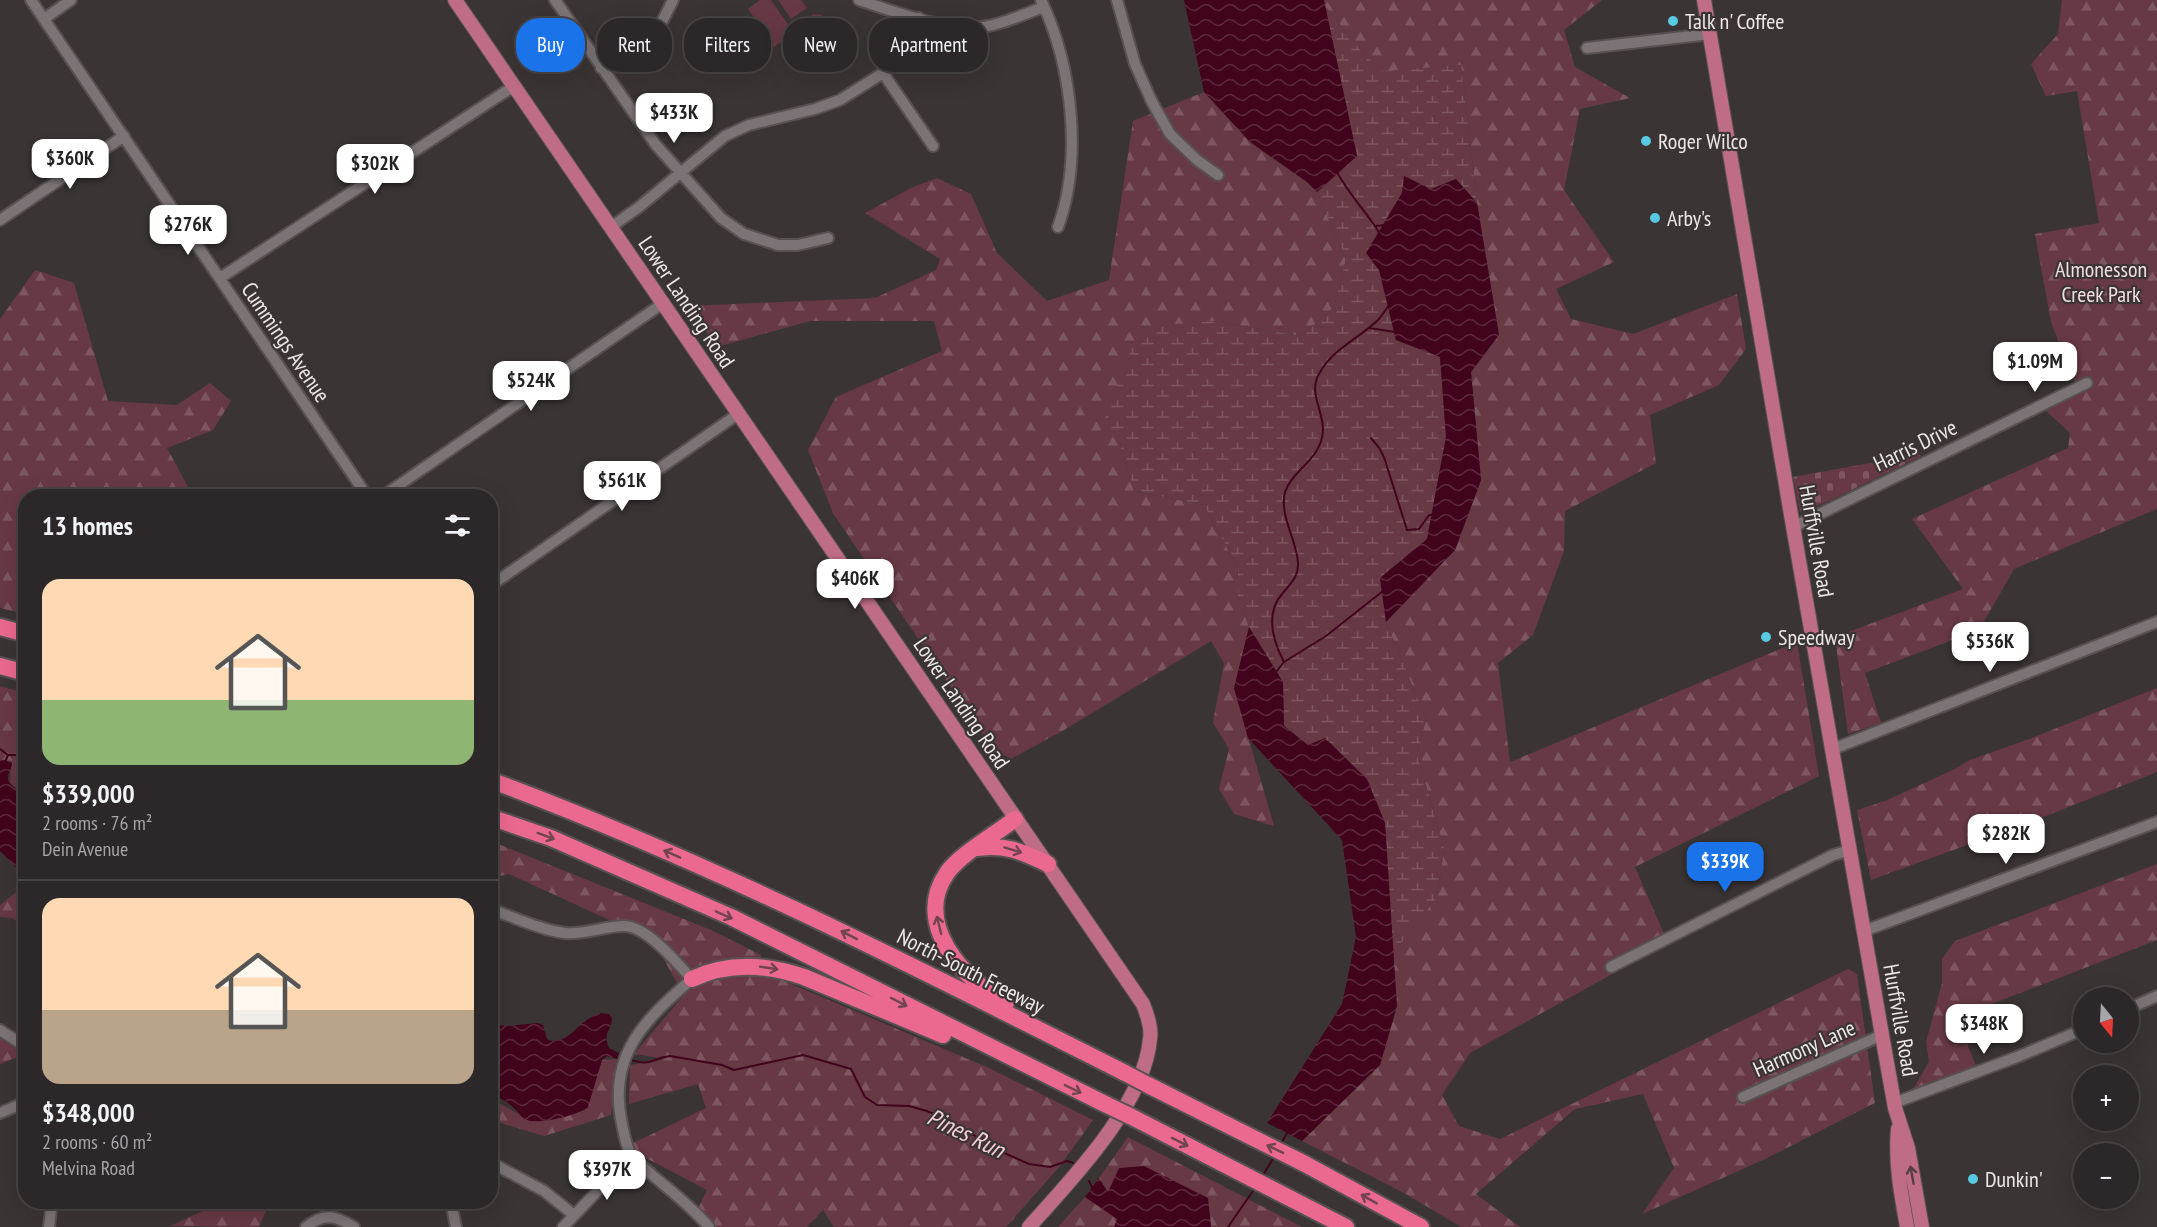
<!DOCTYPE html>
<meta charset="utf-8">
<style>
:root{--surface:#2c2728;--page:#383334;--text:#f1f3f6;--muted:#a6a5a8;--line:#484445;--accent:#1a73e8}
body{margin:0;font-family:"PT Sans Narrow",sans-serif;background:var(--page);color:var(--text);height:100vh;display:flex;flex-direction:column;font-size:22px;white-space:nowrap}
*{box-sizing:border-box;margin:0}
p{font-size:20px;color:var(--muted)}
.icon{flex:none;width:33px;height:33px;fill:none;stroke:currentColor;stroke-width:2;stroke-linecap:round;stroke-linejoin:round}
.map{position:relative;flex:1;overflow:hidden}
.sheet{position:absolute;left:18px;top:489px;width:480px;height:720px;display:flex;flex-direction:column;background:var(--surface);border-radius:24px;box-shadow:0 6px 24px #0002,0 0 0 2px var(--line)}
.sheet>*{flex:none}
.guide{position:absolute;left:516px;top:18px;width:570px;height:54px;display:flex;gap:12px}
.needle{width:39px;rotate:162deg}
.controls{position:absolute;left:2073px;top:987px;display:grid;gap:12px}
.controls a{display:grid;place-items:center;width:66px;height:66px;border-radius:50%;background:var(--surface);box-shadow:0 6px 24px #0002,0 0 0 2px var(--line);font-size:30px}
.price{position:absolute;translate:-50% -51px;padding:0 14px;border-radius:12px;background:#fff;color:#222;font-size:20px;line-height:39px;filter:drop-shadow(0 2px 3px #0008)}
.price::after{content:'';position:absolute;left:50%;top:36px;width:18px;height:14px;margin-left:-9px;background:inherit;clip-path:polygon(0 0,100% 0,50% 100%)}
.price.active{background:var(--accent);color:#fff}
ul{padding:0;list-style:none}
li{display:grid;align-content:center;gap:12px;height:318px;padding:0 24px}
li+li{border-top:2px solid var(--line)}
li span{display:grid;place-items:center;height:186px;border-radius:18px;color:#555}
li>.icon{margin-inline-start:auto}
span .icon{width:108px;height:108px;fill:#fffc;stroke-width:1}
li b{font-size:26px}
h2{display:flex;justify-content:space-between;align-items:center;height:72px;padding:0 24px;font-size:26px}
.tag{padding:0 21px;border-radius:24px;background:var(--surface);box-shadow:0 6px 24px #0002,0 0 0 2px var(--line);font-size:21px;line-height:54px}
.tag.active{background:var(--accent);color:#fff}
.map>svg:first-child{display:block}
</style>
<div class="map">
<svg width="2157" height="1227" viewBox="0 0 2157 1227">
<defs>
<pattern id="forest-firs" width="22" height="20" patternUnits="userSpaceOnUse" patternTransform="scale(1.5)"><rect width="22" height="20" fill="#673945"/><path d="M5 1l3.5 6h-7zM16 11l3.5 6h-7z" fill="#7d5660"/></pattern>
<pattern id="wetland-marsh" width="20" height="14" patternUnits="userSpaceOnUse" patternTransform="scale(1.5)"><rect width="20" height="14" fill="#673945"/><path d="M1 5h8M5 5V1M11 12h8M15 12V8" fill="none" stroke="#7d5660"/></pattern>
<pattern id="cemetery-stones" width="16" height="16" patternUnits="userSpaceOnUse" patternTransform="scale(1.5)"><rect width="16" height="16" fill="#673945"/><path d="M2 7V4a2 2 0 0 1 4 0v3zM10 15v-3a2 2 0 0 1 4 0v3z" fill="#7d5660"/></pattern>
<pattern id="water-waves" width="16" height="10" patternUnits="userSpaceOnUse" patternTransform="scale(1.5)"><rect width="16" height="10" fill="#42041c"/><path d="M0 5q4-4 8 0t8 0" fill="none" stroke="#5d293d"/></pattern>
</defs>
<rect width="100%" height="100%" fill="#3b3435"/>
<path fill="#673945" d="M760,0H771L794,33L774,47L748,9Z
M778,0H801L807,8L791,19Z
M813,14L822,15C830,29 818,35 807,42L800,31L808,26L810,17Z"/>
<path fill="url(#forest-firs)" d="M1324,0H1602L1564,30L1575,67L1630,98L1580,109L1564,190L1614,262L1556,289L1571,319L1633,334L1737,294L1746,349L1719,385L1650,415L1656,463L1565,511L1564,551L1533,635L1498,663L1510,762L1797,642L1819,776L1635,867L1668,943L1470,1053L1442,1095L1459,1126L1500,1139L1848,969L1857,974L1875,1103L1765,1159L1642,1214L1674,1168L1643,1094L1575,1109L1476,1194L1520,1227H1461L1406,1194L1302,1141L1380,1065L1397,1006L1393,954L1437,897L1444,849L1417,754L1426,719L1386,622L1455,550L1481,480L1471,372L1499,335L1477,203L1461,65L1383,72L1363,53L1325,6Z
M2062,0H2157V509L2014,569L1979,630L1865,673L1881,723L1848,734L1835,637L1963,589L1912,519L2068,448L2070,433L2043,408L2078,391L2051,322L2035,234L2099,223L2077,91L2046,96L2031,64L2058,34Z
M1204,92L1250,142L1307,182L1317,192L1346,259L1334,307L1301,336L1213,321L1119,441L1134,491L1204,505L1238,568V597L1249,627L1234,688L1274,826L1234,814L1219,789L1229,749L1213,723L1224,663L1211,641L1064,730L1011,759L992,748L833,513L808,450L836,397L942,351L934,321H810L717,347L689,306L875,298L936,270L940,259L865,213L911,188L937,178L971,194L997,253L1047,301L1109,280L1133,121Z
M35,270L74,283L108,401L177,405L210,383L231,401L213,430L167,448L193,496H26L25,614L0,608V319Z
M0,686L25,693V795L10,783L11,761L0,764Z
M2157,688V772L2041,818L1871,880L1857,810L1885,801L1955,769L1970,760L2032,738Z
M491,841L711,930L761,955L758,970L989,1068L1093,1120L1060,1166L1006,1227H834L823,1210L807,1227H707L697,1211L707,1190L625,1147L706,1108L698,1084L629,1104L630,1065L667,1059L634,1054L684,995L653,940L509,874L491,878Z
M2157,864V940L1971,1012L1961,1029L1979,1073L1912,1091L1929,1062L1926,1042L1942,983V959L1955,941Z
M25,885V927L12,918L0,917V905Z
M0,1034L25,1050V1054L0,1064Z
M617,1059L611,1115L544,1136L491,1120L490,1098L531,1121L585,1110L602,1060Z
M1128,1137L1302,1227H1211L1208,1198L1108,1193L1099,1178Z
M1085,1197L1118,1219L1114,1227H1058Z
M219,1202H270L259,1227L170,1226L216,1205Z"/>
<path fill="url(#wetland-marsh)" d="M1325,6L1363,53L1383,71L1461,65L1477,203L1456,179L1431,189L1402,193L1366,253L1379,270L1396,340L1440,357L1446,437L1427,539L1380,578L1386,622L1426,719L1417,754L1444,849L1437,897L1393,954L1385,823L1308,745L1284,726L1283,682L1249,627L1238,597V568L1204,505L1134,491L1119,441L1101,429L1132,346L1152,326L1213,321L1301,336L1334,307L1346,259L1317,192L1357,156Z"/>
<path fill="url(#cemetery-stones)" d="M1920,454L1921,456L1831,500L1800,512L1793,477Z"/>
<path fill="url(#water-waves)" d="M1184,0H1324L1357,156L1317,192L1307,182L1250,142L1204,92Z
M1404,176L1431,189L1456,179L1477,203L1499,335L1471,372L1481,480L1455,550L1386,622L1380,578L1427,539L1446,437L1440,357L1396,340L1379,270L1366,253L1402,193Z
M1249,627L1283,682L1284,726L1308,745L1325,738L1367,779L1385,823L1397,1006L1380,1065L1302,1141L1267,1123L1342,1004L1356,937L1342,840L1248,738L1234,688Z
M4,760L12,763C12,768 8,773 8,778C8,785 21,792 25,796V876L0,851V761Z
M601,1013L609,1014L612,1018C612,1031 602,1032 609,1048L619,1053L617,1059L607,1056L602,1060L588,1107C580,1115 535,1126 525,1119C521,1117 518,1112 515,1109C508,1102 500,1098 491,1095V1024L506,1026L538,1023L543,1025L547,1039C561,1047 574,1030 584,1022C589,1018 595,1015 601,1013Z
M1144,1166L1208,1198L1211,1227H1114L1117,1219L1085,1197L1099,1178L1108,1192L1119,1168Z"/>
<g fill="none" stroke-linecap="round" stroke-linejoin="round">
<path stroke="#42041c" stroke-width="2" d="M1337,172C1349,195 1367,212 1380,234
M1376,226L1385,225
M1369,328L1395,332
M1371,438L1380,449L1385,460L1407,530L1419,529L1429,515H1434
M1284,662C1273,641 1265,614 1282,594C1290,584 1299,577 1298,563C1297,540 1279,516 1285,492C1292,470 1321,460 1323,431C1324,412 1308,392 1319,374C1332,349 1360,338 1379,319C1383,314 1386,309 1390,304
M1276,672L1284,662L1326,636L1383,591
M0,749L8,755
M8,755H26
M5,762L8,755
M628,1059C653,1067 648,1059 670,1056L722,1065L734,1070L803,1055L851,1069L865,1097L877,1105L909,1106L927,1111L950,1121L1002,1152L1029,1164L1050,1167L1067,1161L1073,1163
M1281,1144L1288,1131
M1263,1175L1274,1157
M1089,1181L1093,1189
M1228,1227L1255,1188"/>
<defs>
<path id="minor" d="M31,0L367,496
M555,0L656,145L721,218L744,234L778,245H798L828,238
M859,0C888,10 943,29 972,28C997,27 1021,15 1044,7
M1041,0C1072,65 1083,158 1058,227
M1117,0L1135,64L1152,102L1170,134L1197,160L1218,175
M44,19L71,0
M1587,48L1710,34
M601,68L645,37L663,20L673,0
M883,73L933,146
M0,220L124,136
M611,227L639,207L725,136L749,125L815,109L840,100L883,73L906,51L919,18
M220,278L514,86
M383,496L662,304
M1793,527L2087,383
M490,586L738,414
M1833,749L2157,622
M490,909C514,917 540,930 565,933C584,935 605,926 624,926C647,926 677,963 692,979C644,1020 607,1056 622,1124C624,1134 626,1146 631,1155C634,1162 645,1168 651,1174C671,1191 692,1207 709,1227
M1864,931L2157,822
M1611,967L1833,855L1850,850
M2128,1009L2157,996
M0,1030L26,1047
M1743,1097L1882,1035
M1894,1103L2017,1057L2084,1029
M0,1113L26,1102
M490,1162L544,1191L574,1215
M451,1202L456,1227
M49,1227L52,1202
M306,1227C324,1212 336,1216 354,1227
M563,1227L631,1156"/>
<path id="major" d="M455,0L1143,1004C1147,1014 1152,1028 1150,1039C1144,1105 1072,1179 1029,1227
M1704,0L1790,509L1882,1035L1895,1108L1908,1148L1922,1227
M1898,1129C1895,1163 1901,1194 1907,1227"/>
<path id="highway" d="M0,627L26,634
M0,666L26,673
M490,780C709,861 917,968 1125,1073
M490,817L551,838L731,917L1107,1105
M977,848C1007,844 1022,852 1048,864
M692,979C728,962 766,964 804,977L943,1035
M1006,1003C963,980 912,923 947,873C959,855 997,833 1015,819
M1148,1085L1305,1164L1421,1227
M1130,1116L1346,1227"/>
</defs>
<use href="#minor" stroke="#575152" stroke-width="14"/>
<use href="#major" stroke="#575152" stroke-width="16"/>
<use href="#highway" stroke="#575152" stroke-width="20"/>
<use href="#minor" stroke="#7b7375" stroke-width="10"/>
<use href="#major" stroke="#be6d85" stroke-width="14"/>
<use href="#highway" stroke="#eb698f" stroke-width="16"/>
<defs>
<path id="highway-bridge" d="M1125,1073L1148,1085
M1107,1105L1130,1116"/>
</defs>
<use href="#highway-bridge" stroke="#575152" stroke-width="20" stroke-linecap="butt"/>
<use href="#highway-bridge" stroke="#eb698f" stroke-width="16"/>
</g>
<defs><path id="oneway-shaft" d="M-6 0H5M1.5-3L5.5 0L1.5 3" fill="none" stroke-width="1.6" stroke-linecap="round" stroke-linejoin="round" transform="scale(1.5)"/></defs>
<g stroke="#704450">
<use href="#oneway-shaft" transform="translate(546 836) rotate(20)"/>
<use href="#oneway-shaft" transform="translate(1013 850) rotate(17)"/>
<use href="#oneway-shaft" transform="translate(672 854) rotate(-156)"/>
<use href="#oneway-shaft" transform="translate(724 915) rotate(24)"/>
<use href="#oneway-shaft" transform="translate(939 925) rotate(-104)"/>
<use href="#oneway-shaft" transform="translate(849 935) rotate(-153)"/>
<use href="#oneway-shaft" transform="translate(769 968) rotate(8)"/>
<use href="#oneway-shaft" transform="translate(899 1002) rotate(27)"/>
<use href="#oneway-shaft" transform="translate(1073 1089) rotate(26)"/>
<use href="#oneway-shaft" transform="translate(1180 1142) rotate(27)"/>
<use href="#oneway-shaft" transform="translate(1275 1149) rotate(-154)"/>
<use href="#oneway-shaft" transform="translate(1369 1199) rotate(-151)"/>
</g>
<use stroke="#553f45" href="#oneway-shaft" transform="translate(1912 1175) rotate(-100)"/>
<g fill="#57c9e2" stroke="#3b3435" stroke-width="2">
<circle cx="1673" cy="21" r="6"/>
<circle cx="1646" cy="141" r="6"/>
<circle cx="1655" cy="218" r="6"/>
<circle cx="1766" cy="637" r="6"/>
<circle cx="1973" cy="1179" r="6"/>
</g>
<g text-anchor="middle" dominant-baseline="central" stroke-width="4.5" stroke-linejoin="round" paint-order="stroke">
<g font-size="22" fill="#ece8e8" stroke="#3b3435" text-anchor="start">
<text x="1685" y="21">Talk n' Coffee</text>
<text x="1658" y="141">Roger Wilco</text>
<text x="1667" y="218">Arby's</text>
<text x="1778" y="637">Speedway</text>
<text x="1985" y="1179">Dunkin'</text>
</g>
<g font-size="22" fill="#f4dee2" stroke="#3b3435">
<text x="2101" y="269">Almonesson<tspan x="2101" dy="25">Creek Park</tspan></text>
</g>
<g font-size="22" fill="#ece8e8" stroke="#3b3435">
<text transform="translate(687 302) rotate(56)">Lower Landing Road</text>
<text transform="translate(286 342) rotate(56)">Cummings Avenue</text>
<text transform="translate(1915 445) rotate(-26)">Harris Drive</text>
<text transform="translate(1817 541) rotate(80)">Hurffville Road</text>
<text transform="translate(962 703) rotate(56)">Lower Landing Road</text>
<text transform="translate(971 971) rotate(27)">North-South Freeway</text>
<text transform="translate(1901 1020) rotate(80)">Hurffville Road</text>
<text transform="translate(1804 1048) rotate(-24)">Harmony Lane</text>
</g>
<g font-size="24" font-style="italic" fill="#f6ccd5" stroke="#3b3435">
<text transform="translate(966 1133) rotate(26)">Pines Run</text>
</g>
</g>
</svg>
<div class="controls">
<a><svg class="needle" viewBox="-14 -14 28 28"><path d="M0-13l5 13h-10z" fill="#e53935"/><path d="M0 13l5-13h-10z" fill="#a6a5a8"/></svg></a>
<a>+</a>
<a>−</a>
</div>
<b class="price" style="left:674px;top:144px">$433K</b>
<b class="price" style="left:70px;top:190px">$360K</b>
<b class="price" style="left:375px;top:195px">$302K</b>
<b class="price" style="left:188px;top:256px">$276K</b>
<b class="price" style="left:2035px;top:393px">$1.09M</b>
<b class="price" style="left:531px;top:412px">$524K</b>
<b class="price" style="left:622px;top:512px">$561K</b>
<b class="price" style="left:855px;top:610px">$406K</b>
<b class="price" style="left:1990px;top:673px">$536K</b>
<b class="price" style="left:2006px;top:865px">$282K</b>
<b class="price active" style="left:1725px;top:893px">$339K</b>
<b class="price" style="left:1984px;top:1055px">$348K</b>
<b class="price" style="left:607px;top:1201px">$397K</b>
<div class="guide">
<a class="tag active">Buy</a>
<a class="tag">Rent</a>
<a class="tag">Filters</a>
<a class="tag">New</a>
<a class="tag">Apartment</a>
</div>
<section class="sheet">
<h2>13 homes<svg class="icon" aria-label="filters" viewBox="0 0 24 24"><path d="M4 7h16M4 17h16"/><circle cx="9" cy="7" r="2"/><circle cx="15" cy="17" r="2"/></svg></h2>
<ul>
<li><span style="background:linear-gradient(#ffd9b3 65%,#8fb573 0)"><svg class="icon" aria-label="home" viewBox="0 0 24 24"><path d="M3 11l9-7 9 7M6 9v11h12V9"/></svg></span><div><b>$339,000</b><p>2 rooms · 76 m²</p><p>Dein Avenue</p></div></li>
<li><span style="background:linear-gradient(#ffd9b3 60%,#b9a48a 0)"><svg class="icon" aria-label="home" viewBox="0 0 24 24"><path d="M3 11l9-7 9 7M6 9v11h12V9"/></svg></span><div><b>$348,000</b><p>2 rooms · 60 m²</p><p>Melvina Road</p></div></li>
</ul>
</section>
</div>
